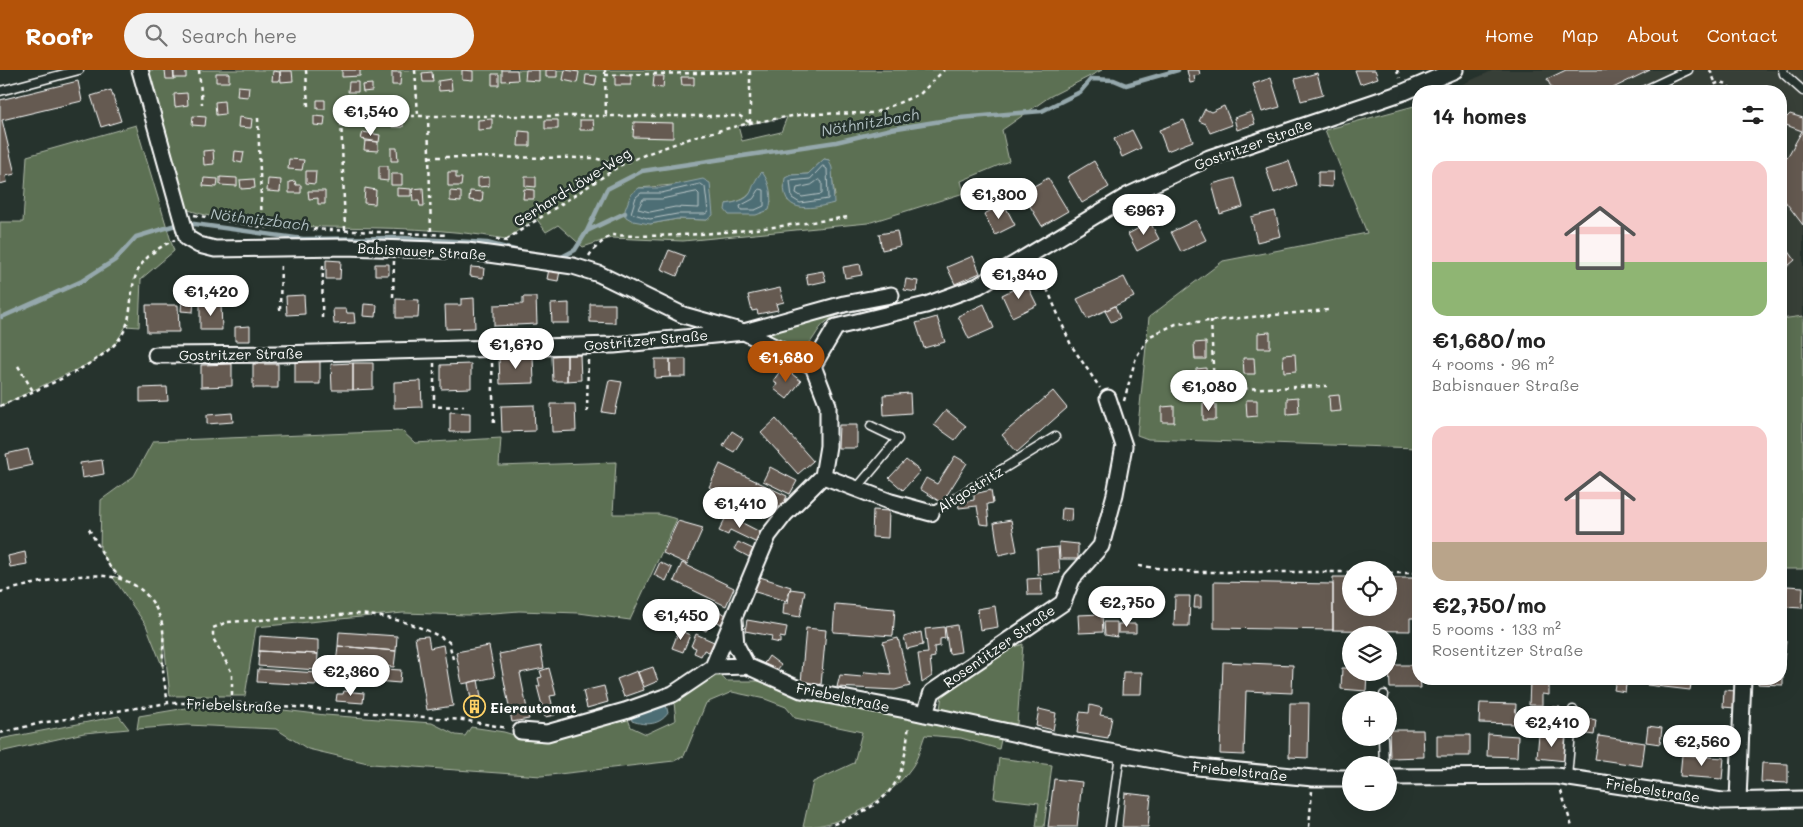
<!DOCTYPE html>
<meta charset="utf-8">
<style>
:root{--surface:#fff;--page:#f2f2f2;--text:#222;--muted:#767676;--accent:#b45309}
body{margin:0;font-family:Mali,sans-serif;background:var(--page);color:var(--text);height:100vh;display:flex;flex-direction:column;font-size:19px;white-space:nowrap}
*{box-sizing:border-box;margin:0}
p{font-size:16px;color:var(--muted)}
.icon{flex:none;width:28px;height:28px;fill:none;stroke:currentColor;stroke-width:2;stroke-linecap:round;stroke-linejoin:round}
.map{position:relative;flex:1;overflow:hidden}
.drawer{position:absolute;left:1412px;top:15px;width:375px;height:600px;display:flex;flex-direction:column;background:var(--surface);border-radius:20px;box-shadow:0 5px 20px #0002}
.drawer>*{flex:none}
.fabs{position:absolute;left:1342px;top:491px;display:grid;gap:10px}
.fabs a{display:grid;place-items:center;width:55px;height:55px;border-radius:50%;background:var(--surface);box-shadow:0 5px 20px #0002;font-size:25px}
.price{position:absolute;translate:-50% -42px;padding:0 11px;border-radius:18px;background:#fff;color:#222;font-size:16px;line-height:32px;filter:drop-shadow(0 1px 2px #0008)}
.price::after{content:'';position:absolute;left:50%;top:30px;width:15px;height:11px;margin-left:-8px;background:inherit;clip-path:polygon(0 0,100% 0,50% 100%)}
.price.current{background:var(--accent);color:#fff}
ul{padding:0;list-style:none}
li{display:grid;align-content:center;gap:10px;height:265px;padding:0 20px}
li span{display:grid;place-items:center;height:155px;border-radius:15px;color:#555}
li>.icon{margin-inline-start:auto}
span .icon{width:90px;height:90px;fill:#fffc;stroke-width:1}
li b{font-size:21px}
h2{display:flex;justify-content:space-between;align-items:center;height:60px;padding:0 20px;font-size:21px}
header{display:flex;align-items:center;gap:30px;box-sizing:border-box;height:70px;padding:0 25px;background:var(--accent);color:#fff}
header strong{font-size:24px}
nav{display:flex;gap:28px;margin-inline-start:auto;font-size:18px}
.search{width:350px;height:45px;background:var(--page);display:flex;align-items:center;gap:12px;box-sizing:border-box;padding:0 18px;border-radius:28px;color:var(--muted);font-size:19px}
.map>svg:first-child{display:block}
</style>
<header>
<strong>Roofr</strong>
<div class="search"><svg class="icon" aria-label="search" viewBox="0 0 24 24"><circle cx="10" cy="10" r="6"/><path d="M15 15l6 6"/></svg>Search here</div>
<nav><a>Home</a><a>Map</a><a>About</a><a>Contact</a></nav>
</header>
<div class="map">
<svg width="1803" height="757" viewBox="0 0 1803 757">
<rect width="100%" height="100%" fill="#26332d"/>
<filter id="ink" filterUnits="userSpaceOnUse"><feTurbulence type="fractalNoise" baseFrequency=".02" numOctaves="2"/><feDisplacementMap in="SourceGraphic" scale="10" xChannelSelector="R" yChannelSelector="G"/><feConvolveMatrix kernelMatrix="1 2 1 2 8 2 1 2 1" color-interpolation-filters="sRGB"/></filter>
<g filter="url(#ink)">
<path fill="#393f38" d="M1494,0H1803V246L1781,249V21H1447Z"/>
<path fill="#5c7052" stroke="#aeb8a8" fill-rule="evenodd" d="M145,0H1102L1049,27L1002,60L1009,91L961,111L964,123L868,153L683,171L611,168L583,177L558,155L546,162L536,148L506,169C447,158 386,158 326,157C278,156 229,155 183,138ZM787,47L781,62L742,71L738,56ZM824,89L829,90L835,126L788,131L784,114L791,105L808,104ZM673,115L707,150L677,149L650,154L639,118ZM755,117L769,123L771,132L726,134C739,132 748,129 755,117Z
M1414,36L1419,46V378L1148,369L1137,365L1149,247L1223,191L1367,163L1325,60Z
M136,55L174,181L141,209L139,257L126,256L116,273L94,291L0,336V152H23L27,86Z
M891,233L892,235C872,239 844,239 827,251C815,260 814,274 799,282L779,269L761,263L837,239Z
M1803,246V499H1781V249Z
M402,361L415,373L501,368L499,396L616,392L613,444H658L677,449L630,550L579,543L519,541L468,545L403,543L256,557L245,626H170L163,563V598L146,555L112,506L122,509L110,497L100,481L101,430L134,406L153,371Z
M1023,574L1017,654L951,644L940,639L942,625L987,587Z
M713,597L726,611H761L800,627L1002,665L999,679L961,668L925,665C921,675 918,689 912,697C890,729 841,757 803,757L813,712L854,693L862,662L795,648L786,637L765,629L732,622L706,633L684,686L674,691L541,706L372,694L308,679L276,659L187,655L137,659L139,646L186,638L250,636L325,645L432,653L456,665L465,666L471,657L504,662L534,671L546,669L625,641L631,657L646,664L676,650L673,624Z
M119,646L129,659L84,663L0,682V669Z
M999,688L1052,695L1044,757H1036L1039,733L994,728Z"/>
<path fill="#4e6e74" stroke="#95a8ac" d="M824,89L829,90L832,98L834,133C809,140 779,144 785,108L791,105L808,104Z
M762,102C770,112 773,128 769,140L756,145H729L725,140L726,134C760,129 746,118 762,102Z
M703,109L710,113L713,145L707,150L677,149L650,154L633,151L626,147L625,140L631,124L639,118H660Z
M666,634L668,643C660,655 646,656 632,651L630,643Z"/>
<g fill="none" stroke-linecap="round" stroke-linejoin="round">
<path stroke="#b8c5c7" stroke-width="1" d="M823,96L827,99L828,129L800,133L792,128L790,111L810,109Z
M819,110L822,112V124L802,127L796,123L797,118L811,115Z
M701,114L705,117L708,142L705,144H677L650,149L631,143L636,127L641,123H661Z
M760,119L764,120V136L755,140H741L740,136L753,129Z
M697,122L699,124V138L675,137L650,142L638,139L643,129H661Z"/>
<path stroke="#95a8ac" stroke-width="4.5" d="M187,153L303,169L403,168L487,173L519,181
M587,161L607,119L642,101L836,72L891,59L960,48L1042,41L1080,22L1091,9L1114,10L1126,15L1178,0
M558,189L575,180L587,161L625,143
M2,247L82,211L115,190L136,167L179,154"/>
</g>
<path fill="#655a51" stroke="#fff" d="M165,0H173L174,9H166Z
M174,0H186V8H174Z
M342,0H360V6L342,7Z
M462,0L473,1V10L462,9Z
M502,0H517L518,10L502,11Z
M526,0H539V11L525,10Z
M546,0H557V7H546Z
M565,0L579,2L577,13L563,10Z
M1187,0H1199L1200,5L1194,6L1195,12L1190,13Z
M1355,0H1375L1378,8L1360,14Z
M1566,0H1650L1607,21H1553L1547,9Z
M273,1L280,2L279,11H272Z
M280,1H292L293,11L281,12Z
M392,2H401L400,15H392Z
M432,2L433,12H423L422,3Z
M216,3H229V12H216Z
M1317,3L1323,25L1301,31L1295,9Z
M492,4H499V15H492Z
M586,5L597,6L595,16L585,14Z
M615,5L631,6V15H615Z
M654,6H664L663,18L653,17Z
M681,7H694V15H682Z
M1271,8L1280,37L1262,42L1253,14Z
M451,9L452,20L439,21L438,11Z
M78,11L82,31L2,50L15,104L6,106L7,112L0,114V30Z
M349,12H358V22H348Z
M372,14V21L363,22L362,15Z
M238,16L249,17L248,27L237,26Z
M111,20L121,51L101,57L91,26Z
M187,23L188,35L175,37L174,24Z
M317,30H325V39H317Z
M224,31L225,44L216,45L215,32Z
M1224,36L1232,55L1210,63L1206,54L1199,51L1205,39L1211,42Z
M1251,42L1255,54L1237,60L1234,48Z
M1790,44L1803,48V155L1781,126V91L1788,86L1802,61L1786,55V48Z
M193,46L206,47L205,56L192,55Z
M314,46L325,47L324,56L314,55Z
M239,47L252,49L251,58L238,57Z
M492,49V59L478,60V50Z
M392,50H403V57H392Z
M545,50H558V59H545Z
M580,50H593L594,60H580Z
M1184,50L1193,71L1167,81L1159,60Z
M634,52L673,53V68L633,67Z
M1132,60L1141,78L1122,87L1114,69Z
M519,61L530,62V76H518Z
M363,62L380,65L379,72L361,69Z
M365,71L378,72V81L364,80Z
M391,78H397L398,91H391Z
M213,80L214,94L204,95L203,81Z
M235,81L244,82L242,93L234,91Z
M289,89L304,90L302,100L288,99Z
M1094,91L1109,117L1082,133L1067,107Z
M1289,91L1297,115L1274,123L1266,98Z
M379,96H388V111L379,110Z
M306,101H316L315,114L306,113Z
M448,102H456V108H462L461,116H448Z
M1318,102H1333L1332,117L1318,116Z
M391,104H402V115H391Z
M220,107L237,108V116L220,115Z
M489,107V116L478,117V108Z
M525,107H536V117L525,116Z
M204,108L218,109L217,117L203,116Z
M1048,108L1068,141L1042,156L1022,123Z
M1235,108L1243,137L1220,144L1212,114Z
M254,109L255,118L241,119L240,110Z
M268,109L281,110L280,122L267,121Z
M295,111L296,115H301V123H289V112Z
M365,118L376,120L375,134L364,133Z
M397,118L411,119V126H397Z
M423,118L424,136H420L419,131H413L412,119Z
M524,119L534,120V129H523Z
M308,121H325V134H318V128L309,129Z
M450,121L461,122V132L450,131Z
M470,121L483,122L482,132L469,130Z
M1004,134L1015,155L995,165L984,144Z
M1275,141L1281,166L1257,172L1251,147Z
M1196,150L1206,170L1181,182L1171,162Z
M1150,152L1159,169L1137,181L1128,164Z
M897,161L900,176L882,180L879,164Z
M1781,170L1795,190L1781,202Z
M669,180L685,186L677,206L661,199Z
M973,186L980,203L955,214L947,197Z
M326,190L341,191L340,209H326Z
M375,194H389V205H375Z
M860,194L862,205L845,208L843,197Z
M471,197L484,198L483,208L470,206Z
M549,199L560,201L558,211L547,209Z
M823,201L826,211L808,215L806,204Z
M1124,207L1134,227L1087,249L1077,229Z
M906,209L918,211L916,222L904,220Z
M1026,213L1037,235L1012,247L1002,225Z
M780,218L784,232L776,234L778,240L758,244L757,240L752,241L748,225Z
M304,225L305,244L287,245L286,226Z
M523,227H536L537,254L494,256V235L523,234Z
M474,228L475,258L446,259L445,235H461V229Z
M182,229L194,230L193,242L181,241Z
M396,229L419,230L418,248H396Z
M569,233V253H552L551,234Z
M200,234H221L222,260H200Z
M364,234L377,235L376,247L363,246Z
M590,234H615V253L590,252Z
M984,234L994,258L969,269L958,246Z
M146,235H178L179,262H147Z
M1115,236L1120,248L1111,252L1105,241Z
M333,239H346L347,243H354L355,253L334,254Z
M937,247L945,272L924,278L916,253Z
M250,256V271H235V257Z
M1270,262V278H1258V263Z
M1206,272V289H1195L1194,273Z
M1295,284L1296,301L1284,302L1283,285Z
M567,285V311H553L552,286Z
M567,285H580L581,310L567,311Z
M533,287L534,313L500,314L499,288Z
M1243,288H1254L1255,304H1244Z
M655,289H670V307L655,308Z
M670,289H686V307H670Z
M320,291V314H295V292Z
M353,293H373V319L353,320Z
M353,293V320H332L331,294Z
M232,294V316L201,317V295Z
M253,294H278V318H253Z
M471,294V318L441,319V295Z
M783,297L801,311L787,329L774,319L777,314L773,311Z
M1206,298L1207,314H1196V299Z
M609,310L622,312L615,344L602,342Z
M421,311L422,337L394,338V312Z
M167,317L168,331L140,332V318Z
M1053,321L1067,338L1017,382L1002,365Z
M910,323L911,343L884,345L883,325Z
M1339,325L1341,341L1330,342L1329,326Z
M1298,327L1299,343L1287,344V328Z
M1246,330H1257V346L1247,347Z
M1203,333L1216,334V350H1203Z
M551,334H575L576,361L552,362Z
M534,335L535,361L502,362L501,336Z
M1174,336V352H1162V337Z
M946,340L966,356L955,370L934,355Z
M450,342L470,343V362H450Z
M232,343L233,352L207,354V345Z
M776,349L813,391L798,404L761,363Z
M839,355H857V378H838Z
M732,361L743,368L734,382L723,376Z
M28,379L32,395L9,400L6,384Z
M955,386L967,393L942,433L920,419L926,408L937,414Z
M102,390L104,404L82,408L80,393Z
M906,390L920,401L903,420L889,408Z
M720,394L787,426L779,444L731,420L728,426L709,417Z
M770,397L797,411L790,424L763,411Z
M991,420L993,433L987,434L989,455L980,454L977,436L959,438L958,433L974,430V424Z
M1062,438L1072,439L1071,451L1061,450Z
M873,440L889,441L888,468L872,467Z
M727,445L762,463L757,473L730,460L728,465L719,461Z
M1011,450L1017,481L999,485L994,453Z
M678,451L703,458L687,494L663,483Z
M738,472L753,479L749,487L734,479Z
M1059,472L1078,474V489H1060Z
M1058,477L1060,503L1038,505L1037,479Z
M25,482L27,494L10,497L8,486Z
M660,492L672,498L666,511L654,505Z
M682,493L734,518L726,536L674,511Z
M757,506L791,517L786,531L752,521Z
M1333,507H1351V538H1389V508H1419V548H1410V561L1333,560Z
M1041,508L1042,525H1028L1027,509Z
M1214,512L1333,514V560L1214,558Z
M1787,516L1803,517L1802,538L1785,537Z
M790,519L805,521L800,547L783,544L784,533H788Z
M1175,526H1190L1189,556H1174Z
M1195,526H1201V538H1194Z
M705,533L726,545L721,554L713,549L706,561L693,554Z
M835,534L895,539L893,566L833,562Z
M995,536L998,557L980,560L977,539Z
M1102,544L1103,562L1079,563L1078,545Z
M747,550L787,557L785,568L780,567V573L771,571L772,566L745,561Z
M1104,552H1117V567L1105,565Z
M1118,554H1136V563H1118Z
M957,555L961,582L949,584L945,557Z
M944,557L945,568L940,569V576L934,577L935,587L930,588L932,606L922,613L918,584L928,583L925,559Z
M806,558L826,560L821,615L801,613Z
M679,560L690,565L683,582L672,578Z
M339,562L397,566L396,581L338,576Z
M921,562L923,575L907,579L904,567Z
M696,564L714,572L709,582L704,580L701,586L694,583L696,578L691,576Z
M260,566L318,570V584L259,581Z
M428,566L430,578L443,575L453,636L427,640L415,567Z
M898,568L910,616L895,620L837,617L840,605L862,607L865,602L891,604L883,572Z
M1781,571H1786L1784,590H1781Z
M338,576L396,581L394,597L336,593Z
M489,576L495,607L462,614L456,582Z
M540,576L544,598L520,603L529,649L512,652L499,584Z
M259,581L318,584L317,600L258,596Z
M769,586L781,595L774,604L763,595Z
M1223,592L1293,595L1292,623L1246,621L1244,685L1220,684Z
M1389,595H1419L1421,618H1390Z
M1781,595H1783V615L1758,614V609H1781Z
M338,596L401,600L400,613L338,608Z
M653,597L658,611L644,617L638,602Z
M549,598L556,625L550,626L555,645L545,647L537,616H540L538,608L542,607L540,601Z
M1342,598H1351V602H1367L1366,621L1341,619Z
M258,599L317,603L316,615L257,612Z
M637,601L644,620L624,627L617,609Z
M1123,602H1142L1141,624H1122Z
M1616,609H1631H1627L1625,622L1614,620Z
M1648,609H1692L1690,620L1647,615Z
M478,610L481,627L471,629L468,613Z
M1530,611L1549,612V625L1542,624V635H1529Z
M604,616L608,632L587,638L583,621Z
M1724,620L1736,621L1735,638L1723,637Z
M344,621L364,623L363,633L336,631L337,624H343Z
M1290,633H1309L1308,688L1289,687Z
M1480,633L1516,634L1515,654L1479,653Z
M1090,635L1102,638L1100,645L1112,647L1108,668L1077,663L1080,642L1089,643Z
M1542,636L1560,637L1559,653L1541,652Z
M1039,639L1056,643L1053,660L1036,656Z
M1582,647L1596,650L1594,665L1580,663Z
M1648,656L1662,658L1660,674L1646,672Z
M1389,660H1423L1424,687L1390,688Z
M1488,664L1518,666L1517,687L1487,686Z
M1539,664L1568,667L1566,691L1537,688Z
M1437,665H1470V686H1437Z
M1599,666L1645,673L1642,696L1595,689Z
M1682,685L1724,688L1722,709L1680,706Z
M1762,693L1788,694V713L1761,712Z
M1054,709L1082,712L1077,757H1048Z
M1125,723L1151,726L1148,757H1122Z"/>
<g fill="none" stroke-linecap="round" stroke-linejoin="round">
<defs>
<path id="service" d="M1783,0L1784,4L1803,21
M0,21L79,0
M1643,21L1688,0
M857,418L898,369L871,356
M931,443L1055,367
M1383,630L1384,625
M1383,668L1384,695
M1567,707L1573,640
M1110,757L1120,684"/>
<path id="minor" d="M140,0L187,168L199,175L215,179L346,177L467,181L573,196L599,204L683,245L744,262L813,296
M156,285L278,284L614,275L744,262L844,234L891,225
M823,406L891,432L931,443
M734,550L736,575L747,596
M713,597L768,466L785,444L823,406L828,376V335L813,296L836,257L926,235L978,216L1129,125L1209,88L1404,22L1455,0
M925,644L932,622L1063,533L1072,509L1101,476L1115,424L1124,376L1108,328
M521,661L547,663L625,641L673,624L713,597L747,596L801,620L911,641L1054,672L1187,696L1313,708H1351
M1389,707L1556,706L1722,731L1803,729
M1738,730L1743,609"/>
</defs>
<use href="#service" stroke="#fff" stroke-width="11"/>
<use href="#minor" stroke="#fff" stroke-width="19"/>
<path stroke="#fff" stroke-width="2.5" stroke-dasharray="4 4" stroke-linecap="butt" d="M199,0L202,34
M306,0L308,36
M415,0L418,45
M605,0L606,45
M1397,0L1400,8
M1710,0L1716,14
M605,5L743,2
M1710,21C1713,13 1719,11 1727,14L1732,21
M428,45L431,163
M258,48L262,157
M750,53V0
M429,87L594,88L621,95
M194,145L262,157L448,165
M345,160L341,46H740L750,53
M496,169L507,171
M506,170L621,95L649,83L697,66L750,53L805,44L874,43L920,24L944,0
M589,186L593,180L610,165C690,169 769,158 849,147
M1035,198L1045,214L1071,275L1100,318
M393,227L394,191
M280,240L281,192
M322,248L323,192
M1211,250L1214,319
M434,293V337L464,336
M492,293L494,356
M18,296L33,321
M1172,321L1327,316
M1124,331L1136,287L1150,266L1176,254L1328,240
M0,336C35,320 88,301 115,274C147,241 109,198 175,170
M587,342L588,289
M89,459L110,497L122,509
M1139,496L1194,502H1351
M1389,503H1419
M0,522C53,510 141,479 162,554C165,566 162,582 163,596C163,608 166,621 168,633
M232,633V603L213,568V558L227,552L357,544C389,546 422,555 449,572L453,589
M0,663L41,653L168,633H243L463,650L507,658
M1561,721L1572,757
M826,757C858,745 892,733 902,697C906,684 907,668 909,655
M1309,757L1312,721"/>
<use href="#service" stroke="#26332d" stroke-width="8"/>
<use href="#minor" stroke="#26332d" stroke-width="15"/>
</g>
</g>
<defs>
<symbol id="building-ring" viewBox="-11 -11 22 22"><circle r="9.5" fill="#26332d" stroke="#ffd166" stroke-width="1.5"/><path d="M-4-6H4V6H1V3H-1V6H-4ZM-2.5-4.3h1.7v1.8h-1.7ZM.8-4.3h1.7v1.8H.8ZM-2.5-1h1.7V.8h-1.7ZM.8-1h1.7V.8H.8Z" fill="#ffd166"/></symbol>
</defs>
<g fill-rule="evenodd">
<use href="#building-ring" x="462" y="624" width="25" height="25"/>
</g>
<g text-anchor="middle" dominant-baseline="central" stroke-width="5" stroke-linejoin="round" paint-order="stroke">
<g font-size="14" fill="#fff" stroke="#26332d">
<text transform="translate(1253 74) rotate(-20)">Gostritzer Straße</text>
<text transform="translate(572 117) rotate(-32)">Gerhard-Löwe-Weg</text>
<text transform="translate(422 181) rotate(3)">Babisnauer Straße</text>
<text transform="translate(646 270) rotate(-5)">Gostritzer Straße</text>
<text transform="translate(241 284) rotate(-1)">Gostritzer Straße</text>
<text transform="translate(970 419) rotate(-32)">Altgostritz</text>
<text transform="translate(999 576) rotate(-35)">Rosentitzer Straße</text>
<text transform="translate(843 627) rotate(12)">Friebelstraße</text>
<text transform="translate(234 635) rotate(2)">Friebelstraße</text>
<text transform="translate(1240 701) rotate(6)">Friebelstraße</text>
<text transform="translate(1653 720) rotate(9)">Friebelstraße</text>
</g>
<g font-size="14" font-weight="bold" fill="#fff" stroke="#26332d" text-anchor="start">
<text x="490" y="637">Eierautomat</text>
</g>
<g font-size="15" font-style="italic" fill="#afbec0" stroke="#26332d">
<text transform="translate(870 52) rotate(-10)">Nöthnitzbach</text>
<text transform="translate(260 149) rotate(7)">Nöthnitzbach</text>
</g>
</g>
</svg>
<div class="fabs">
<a><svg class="icon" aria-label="locate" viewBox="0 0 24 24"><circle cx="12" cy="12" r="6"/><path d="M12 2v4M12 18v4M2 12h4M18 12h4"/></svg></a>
<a><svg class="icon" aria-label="layers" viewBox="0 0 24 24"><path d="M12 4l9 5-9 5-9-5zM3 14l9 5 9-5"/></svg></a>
<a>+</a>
<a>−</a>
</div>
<b class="price" style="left:371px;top:67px">€1,540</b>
<b class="price" style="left:999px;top:150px">€1,300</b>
<b class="price" style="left:1144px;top:166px">€967</b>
<b class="price" style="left:1019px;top:230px">€1,340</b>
<b class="price" style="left:211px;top:247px">€1,420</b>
<b class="price" style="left:516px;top:300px">€1,670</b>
<b class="price current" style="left:786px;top:313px">€1,680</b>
<b class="price" style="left:1209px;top:342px">€1,080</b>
<b class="price" style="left:740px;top:459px">€1,410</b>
<b class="price" style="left:1127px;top:558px">€2,750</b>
<b class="price" style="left:681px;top:571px">€1,450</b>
<b class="price" style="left:351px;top:627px">€2,360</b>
<b class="price" style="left:1552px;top:678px">€2,410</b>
<b class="price" style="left:1702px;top:697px">€2,560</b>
<section class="drawer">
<h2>14 homes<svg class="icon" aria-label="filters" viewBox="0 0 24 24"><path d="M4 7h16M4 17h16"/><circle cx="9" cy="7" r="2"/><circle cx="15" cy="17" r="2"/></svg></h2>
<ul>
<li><span style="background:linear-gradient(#f6c9c9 65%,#8fb573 0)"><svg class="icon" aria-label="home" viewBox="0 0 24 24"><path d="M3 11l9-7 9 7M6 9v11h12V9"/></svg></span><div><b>€1,680/mo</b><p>4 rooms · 96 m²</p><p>Babisnauer Straße</p></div></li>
<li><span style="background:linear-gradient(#f6c9c9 75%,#b9a48a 0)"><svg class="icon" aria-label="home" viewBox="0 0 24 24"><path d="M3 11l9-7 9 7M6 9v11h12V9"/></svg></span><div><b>€2,750/mo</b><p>5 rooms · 133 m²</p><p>Rosentitzer Straße</p></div></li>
</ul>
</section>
</div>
